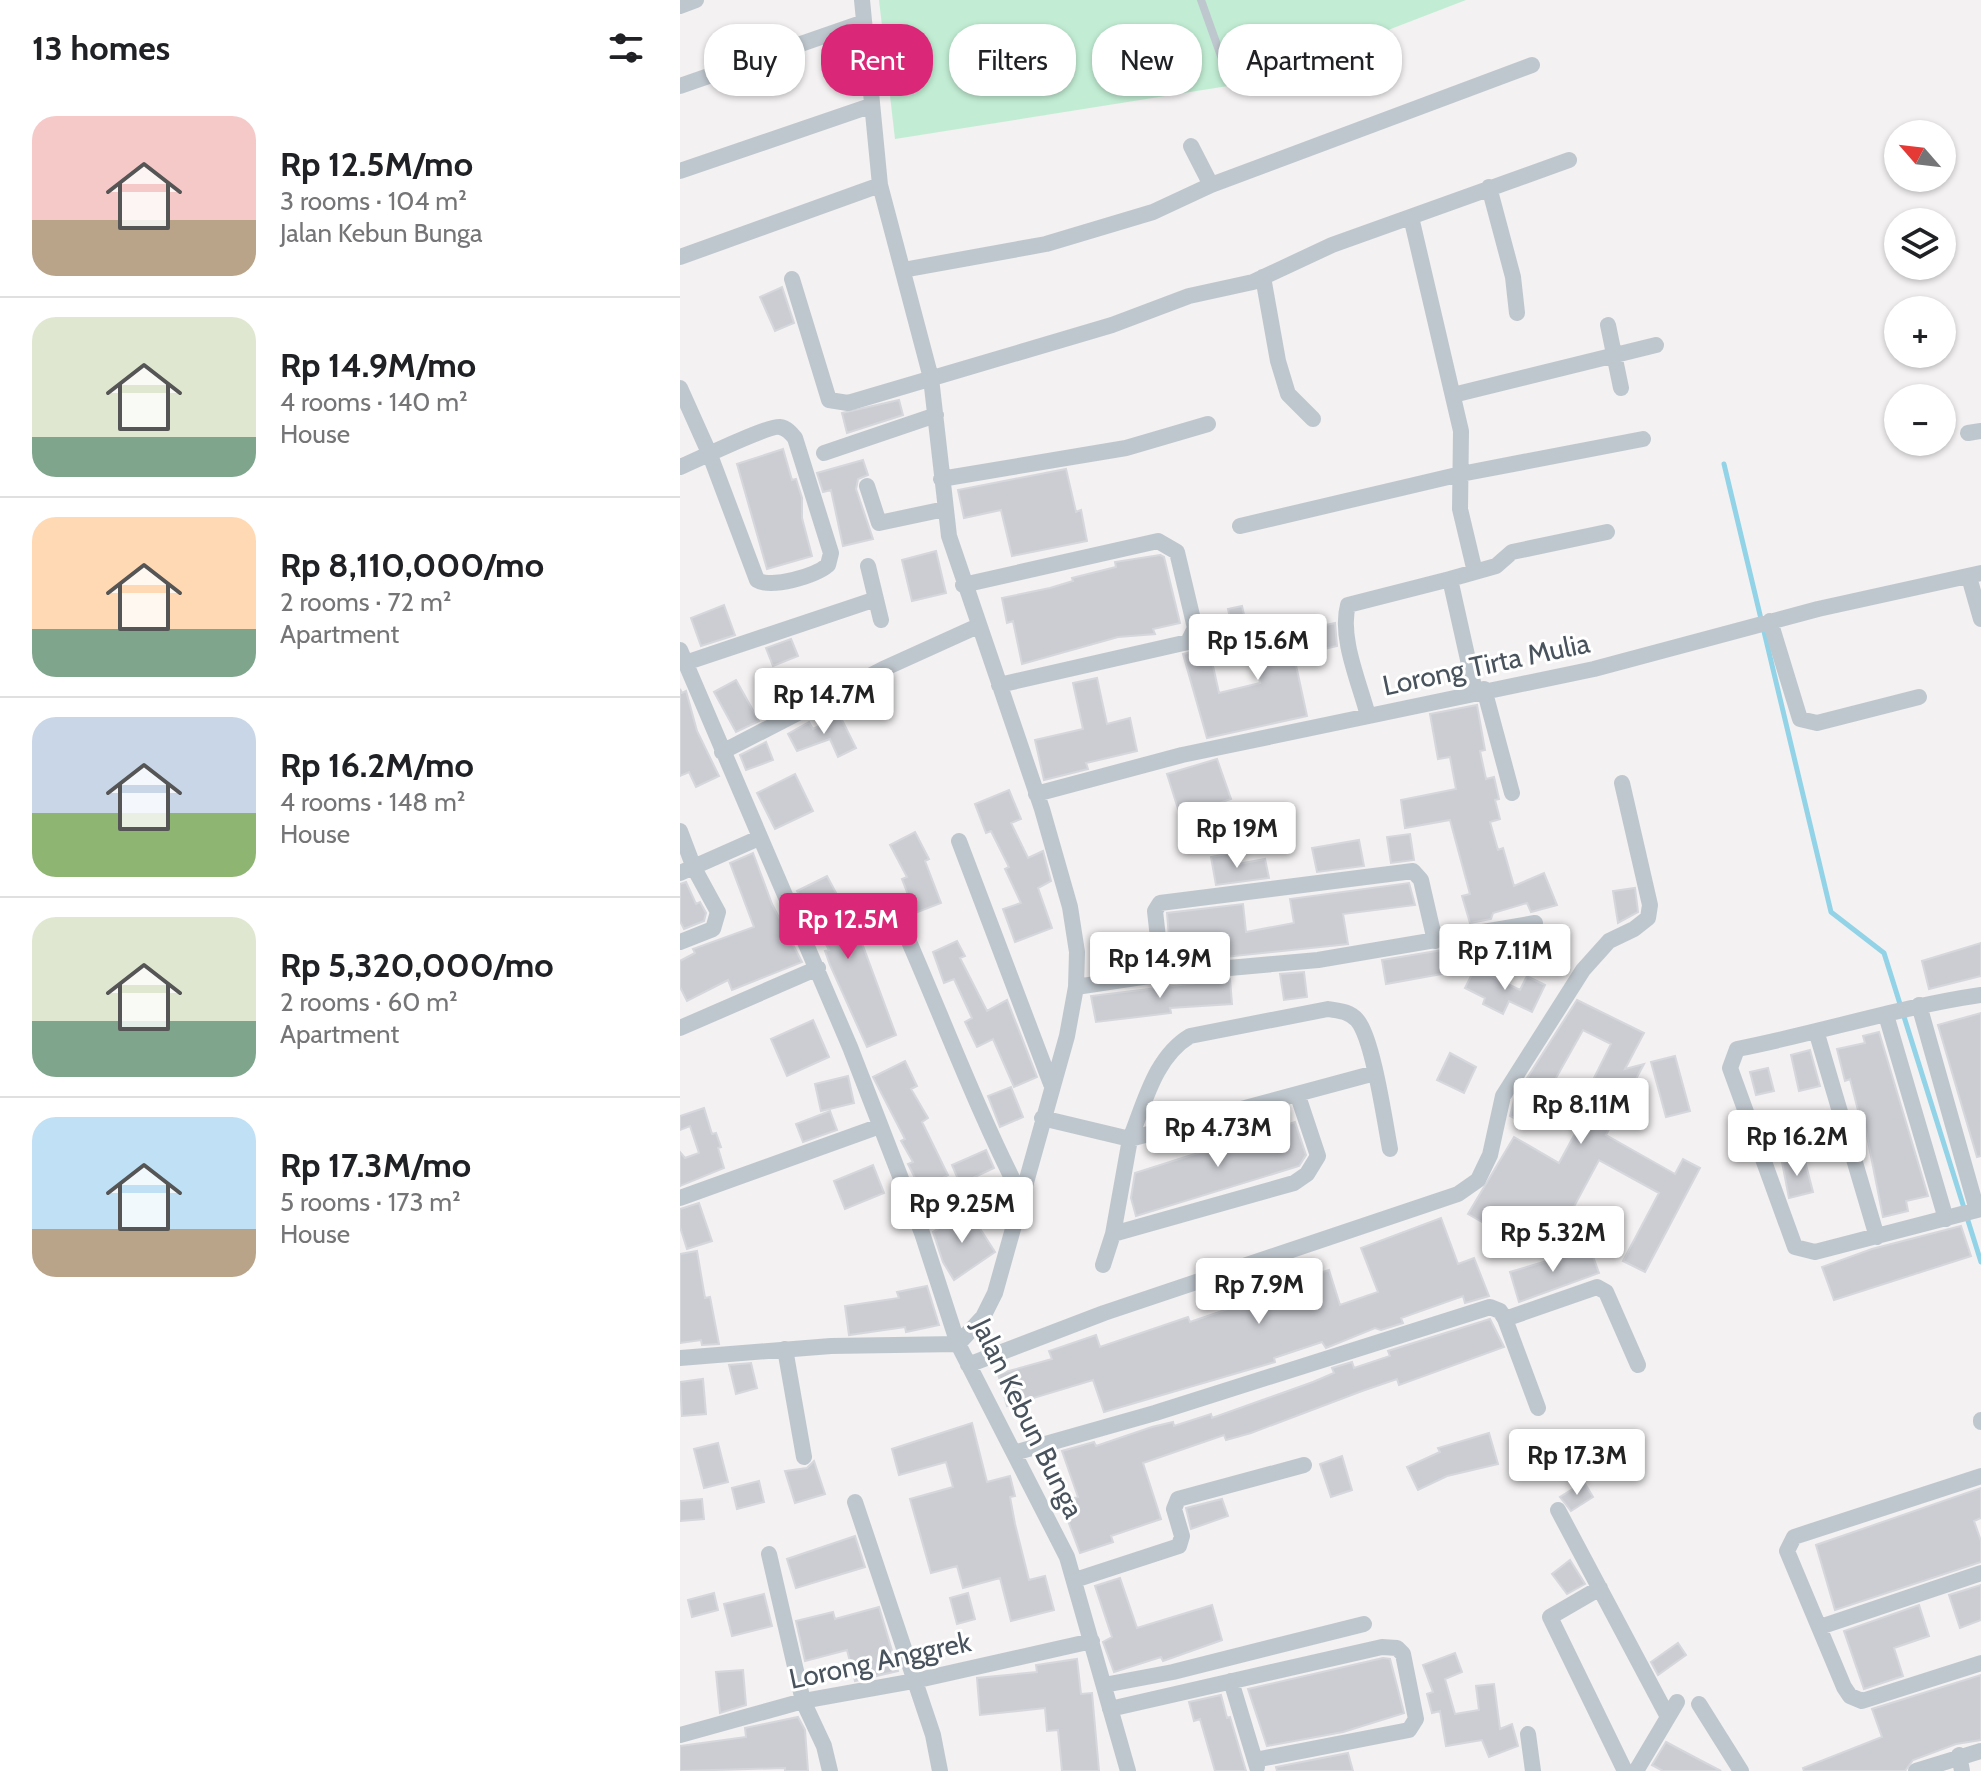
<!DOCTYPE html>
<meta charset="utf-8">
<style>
:root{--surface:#fff;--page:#f2f2f2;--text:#202124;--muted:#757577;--line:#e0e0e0;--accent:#db2777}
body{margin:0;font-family:Cabin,sans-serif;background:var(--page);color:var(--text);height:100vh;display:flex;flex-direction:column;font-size:30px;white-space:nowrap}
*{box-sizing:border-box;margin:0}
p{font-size:26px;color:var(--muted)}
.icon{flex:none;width:44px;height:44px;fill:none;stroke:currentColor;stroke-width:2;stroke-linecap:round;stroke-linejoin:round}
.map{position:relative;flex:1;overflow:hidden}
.side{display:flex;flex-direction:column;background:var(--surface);width:680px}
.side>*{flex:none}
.banner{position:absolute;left:24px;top:24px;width:760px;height:72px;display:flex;gap:16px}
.needle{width:52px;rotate:298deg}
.buttons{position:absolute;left:1204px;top:120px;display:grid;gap:16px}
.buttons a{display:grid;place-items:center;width:72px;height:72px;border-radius:50%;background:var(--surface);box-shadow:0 2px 6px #0004;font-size:40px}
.price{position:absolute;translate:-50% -68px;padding:0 18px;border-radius:8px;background:#fff;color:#222;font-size:26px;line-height:52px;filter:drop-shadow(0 2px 4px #0008)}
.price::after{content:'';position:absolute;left:50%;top:48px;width:24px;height:18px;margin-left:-12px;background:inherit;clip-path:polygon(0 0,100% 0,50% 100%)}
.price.on{background:var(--accent);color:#fff}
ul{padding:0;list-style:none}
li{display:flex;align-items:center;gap:24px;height:200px;padding:0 32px}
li+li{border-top:2px solid var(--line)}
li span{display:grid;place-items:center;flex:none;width:224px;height:160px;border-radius:24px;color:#555}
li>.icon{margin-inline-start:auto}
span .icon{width:96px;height:96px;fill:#fffc;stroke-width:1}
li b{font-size:34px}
h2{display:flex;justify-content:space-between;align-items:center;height:96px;padding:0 32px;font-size:34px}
.pill{padding:0 28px;border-radius:32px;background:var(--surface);box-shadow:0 2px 6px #0004;font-size:28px;line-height:72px}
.pill.on{background:var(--accent);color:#fff}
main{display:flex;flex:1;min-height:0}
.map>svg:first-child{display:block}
</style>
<main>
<section class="side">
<h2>13 homes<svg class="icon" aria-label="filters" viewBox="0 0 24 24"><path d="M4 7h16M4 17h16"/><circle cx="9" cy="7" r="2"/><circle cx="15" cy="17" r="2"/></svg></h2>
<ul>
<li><span style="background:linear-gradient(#f6c9c9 65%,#b9a48a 0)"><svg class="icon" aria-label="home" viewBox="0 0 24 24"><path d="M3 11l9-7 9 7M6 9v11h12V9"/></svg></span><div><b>Rp 12.5M/mo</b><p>3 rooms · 104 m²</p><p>Jalan Kebun Bunga</p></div></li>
<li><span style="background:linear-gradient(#dfe7d0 75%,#7fa58c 0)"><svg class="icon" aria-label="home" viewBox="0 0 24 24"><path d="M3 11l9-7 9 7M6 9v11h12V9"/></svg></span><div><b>Rp 14.9M/mo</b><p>4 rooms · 140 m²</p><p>House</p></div></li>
<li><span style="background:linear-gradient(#ffd9b3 70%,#7fa58c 0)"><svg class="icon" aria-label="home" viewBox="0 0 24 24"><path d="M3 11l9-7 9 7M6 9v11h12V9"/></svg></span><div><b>Rp 8,110,000/mo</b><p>2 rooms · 72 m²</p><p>Apartment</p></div></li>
<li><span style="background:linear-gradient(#c9d6e8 60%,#8fb573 0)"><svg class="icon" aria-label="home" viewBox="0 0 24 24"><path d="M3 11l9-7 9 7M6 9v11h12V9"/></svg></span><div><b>Rp 16.2M/mo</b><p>4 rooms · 148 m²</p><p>House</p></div></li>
<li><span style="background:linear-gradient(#dfe7d0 65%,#7fa58c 0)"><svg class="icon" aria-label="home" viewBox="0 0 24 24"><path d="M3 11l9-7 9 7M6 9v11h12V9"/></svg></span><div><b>Rp 5,320,000/mo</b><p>2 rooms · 60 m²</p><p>Apartment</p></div></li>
<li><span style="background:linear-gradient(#bfe0f5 70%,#b9a48a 0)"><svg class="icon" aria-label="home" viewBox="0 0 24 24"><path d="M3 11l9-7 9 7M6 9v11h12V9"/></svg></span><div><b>Rp 17.3M/mo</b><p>5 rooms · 173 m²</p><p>House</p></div></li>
</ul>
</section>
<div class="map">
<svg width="1301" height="1771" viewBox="0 0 1301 1771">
<rect width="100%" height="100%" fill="#f3f1f1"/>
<path fill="#c2edd4" d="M199,0H786L573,82L215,139Z"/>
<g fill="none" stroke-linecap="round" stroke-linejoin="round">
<path stroke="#92d3e8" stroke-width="5" d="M1044,464L1151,912L1204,953L1301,1262"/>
</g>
<path fill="#cbcdd3" stroke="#d5d7dc" stroke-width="2" d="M102,287L114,323L95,331L80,297Z
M219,400L223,415L167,433L162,413Z
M103,449L112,480L116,479L122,498V518L132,556L87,569L57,464Z
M183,460L188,475L178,479L176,489L193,539L163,546L151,490L143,492L137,473Z
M386,469L396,512L401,510L407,541L332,556L321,510L284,518L278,490Z
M256,551L266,593L232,601L222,560Z
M480,555L484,557L500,623L473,629L475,634L438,637L342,664L333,621L327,623L322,598L370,588L393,581L392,578L436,567L435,562Z
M44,605L55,635L21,646L11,618Z
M562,606L568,632L554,636L548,609Z
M655,623L657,646L614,656L627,716L527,738L503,654L529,648L539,693L580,683L570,637L608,628L609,633Z
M111,639L118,656L93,666L86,648Z
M417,678L427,724L450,718L457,751L406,763L408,769L364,780L355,740L403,729L393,683Z
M56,680L79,721L56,732L34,692Z
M0,689L2,693L6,691L17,731L39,776L16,787L9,772L0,776Z
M797,705L805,750L800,751L806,779L814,777L819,799L815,800L820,819L810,822L818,850L823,848L834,886L864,873L877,905L851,912L847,903L813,913L811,919L790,923L782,896L790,894L770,820L725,828L721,800L776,789L770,757L758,759L750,714Z
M160,716L176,748L158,757L150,739L117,751L108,734L129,722L133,729Z
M86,742L93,760L66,770L60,755Z
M537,759L551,799L514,812L526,848L512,853L487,774Z
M115,774L133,811L95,829L77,793Z
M329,790L341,819L331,823L348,858L363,851L371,881L358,888L372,928L335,942L323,909L341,903L325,869L329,867L311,831L306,833L295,804Z
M235,832L249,859L245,861L261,903L235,913L222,879L227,877L210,845Z
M730,834L734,860L711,863L707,837Z
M679,840L684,866L637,872L632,848Z
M556,852L558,864L585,859L589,878L536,885L531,857Z
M73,853L92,904L122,962L52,990L48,980L7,1001L0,987V961L15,953L13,949L74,927L50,863Z
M147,876L180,938L216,1035L187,1047L150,965L145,951L149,950L117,891Z
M6,882L16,904L20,902L26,913L24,921L4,929L0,921V884Z
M729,883L735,905L663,914L668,944L497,962L495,937H489L487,913L563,904L566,932L614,923L610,899Z
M955,888L958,912L938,923L933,891Z
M277,941L285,956L280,958L307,1011L327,1000L357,1077L334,1087L313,1039L297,1047L285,1022L292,1018L274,979L264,983L253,952Z
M817,941L822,958L778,971L706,984L702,960Z
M1301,943V976L1249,989L1242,961Z
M795,968L840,990L847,976L865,985L852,1012L829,1001L823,1014L803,1004L805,998L785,988Z
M624,972L627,997L604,1000L600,974Z
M550,979L552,1004L490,1008L491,1013L416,1022L411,996Z
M897,1000L964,1033L945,1069L964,1064L926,1135L995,1174L1003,1159L1020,1168L965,1272L943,1261L979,1193L919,1160L876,1240L831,1216L821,1233L788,1214L834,1137L879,1163L921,1086L912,1082L931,1044L903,1030L849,1126L830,1116L835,1097Z
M1301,1013V1156L1297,1157L1258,1025Z
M133,1020L149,1057L107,1076L91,1039Z
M1199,1032L1248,1196L1226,1201L1228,1211L1203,1217L1184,1121L1181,1122L1170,1079L1165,1081L1157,1049L1185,1043L1183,1036Z
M1130,1050L1140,1086L1119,1091L1111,1055Z
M770,1053L796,1067L784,1093L757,1080Z
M995,1056L1010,1111L986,1117L971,1062Z
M225,1061L237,1086L231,1089L248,1118L242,1122L268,1175L241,1190L228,1164L233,1162L221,1141L225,1139L193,1077Z
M1088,1068L1094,1091L1076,1095L1070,1072Z
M168,1076L174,1103L141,1111L135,1084Z
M331,1087L343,1117L320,1127L308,1096Z
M24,1108L32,1134L36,1133L41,1147L38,1148L44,1168L0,1186V1152L5,1158L19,1153L10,1126L0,1130V1116Z
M150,1111L157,1130L123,1142L116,1124Z
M615,1122L626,1155L619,1166L456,1216L451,1198L455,1173Z
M306,1150L314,1168L280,1184L272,1165Z
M1124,1157L1133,1192L1109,1198L1102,1162Z
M193,1165L204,1193L165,1209L154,1181Z
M19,1203L32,1241L7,1249L0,1227V1209Z
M288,1210L315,1252L274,1280L263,1262L253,1232Z
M761,1218L778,1264L794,1258L809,1296L785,1303L783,1296L721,1318L723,1323L701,1330L695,1328L646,1348L642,1342L594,1358L595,1362L424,1412L413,1380L327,1406L318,1374L372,1359L369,1351L416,1335L420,1347L508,1317L510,1322L557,1306L555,1301L592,1289L588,1277L610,1269L614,1281L649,1270L660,1305L698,1292L681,1248Z
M1281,1226L1291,1256L1154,1300L1142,1267L1192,1249Z
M910,1248L919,1273L839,1302L830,1272Z
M17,1251L25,1298L30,1297L39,1344L22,1345L21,1340L0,1343V1254Z
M247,1286L259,1325L226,1332L225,1327L169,1335L165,1306L219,1298L217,1292Z
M810,1319L824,1347L719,1385L717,1379L682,1391L571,1433L546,1440L544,1435L463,1463L481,1519L431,1536L433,1542L400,1553L381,1502L398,1497L382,1451L414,1442L416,1446L472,1427L493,1422L494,1426L531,1414L532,1418L633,1382L654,1373L652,1368L672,1362L674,1368L710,1356L708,1351Z
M71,1363L77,1388L56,1394L49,1365Z
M23,1379L26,1414L2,1416L0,1382Z
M292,1423L307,1482L330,1476L335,1496L330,1497L335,1524L349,1580L365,1576L374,1610L331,1621L320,1578L283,1588L277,1566L251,1573L230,1499L273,1487L266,1462L219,1475L212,1449Z
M809,1433L818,1464L767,1476L738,1490L727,1467L760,1452L758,1448Z
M38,1443L48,1482L24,1488L14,1449Z
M662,1456L672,1490L651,1497L640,1464Z
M134,1461L145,1494L115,1503L105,1471L127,1468Z
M79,1481L84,1502L57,1509L52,1488Z
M904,1482L913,1497L891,1511L880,1497Z
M1301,1488V1518L1294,1521L1301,1541V1562L1155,1610L1136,1545Z
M22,1499L24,1519L0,1521V1501Z
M542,1499L548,1516L511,1529L506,1508Z
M175,1536L185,1567L116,1588L107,1559Z
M890,1560L905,1584L887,1594L872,1574Z
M440,1578L457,1628L532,1605L542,1640L483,1661L481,1657L434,1672L423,1642L432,1637L415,1586Z
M1301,1585V1620L1280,1628L1269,1595Z
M34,1593L38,1610L12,1617L8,1600Z
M288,1593L295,1619L277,1624L270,1598Z
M84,1594L92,1626L52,1636L44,1604Z
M1239,1605L1249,1636L1214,1648L1223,1676L1184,1689L1164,1631Z
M199,1607L218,1671L175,1681L167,1650L125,1661L116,1621L153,1612L155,1619Z
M998,1643L1006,1655L978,1675L971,1662Z
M775,1653L782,1672L765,1679L775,1714L799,1710L796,1686L814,1684L820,1729L832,1724L838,1746L809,1757L802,1740L766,1746L760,1711L752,1713L747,1694L753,1692L743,1665Z
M703,1658L710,1659L724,1713L663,1732L587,1746L568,1689Z
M397,1659L401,1694L412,1693L419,1771H382L378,1730L367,1731L365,1708L300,1715L297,1678L357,1672L356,1665Z
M63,1670L66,1705L40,1713L36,1672Z
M1301,1675V1740L1276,1744L1233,1760L1225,1771H1124L1123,1768L1202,1737L1192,1709Z
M541,1695L547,1718L550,1717L566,1771H535L520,1719L514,1721L509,1702Z
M118,1717L125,1730L128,1771H105V1768L0,1771V1746L66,1737L65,1728Z
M986,1742L1018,1759L1041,1771H983L972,1765Z
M668,1753L673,1771H597L596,1767Z"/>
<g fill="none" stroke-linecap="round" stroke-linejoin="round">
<path stroke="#bfc7ce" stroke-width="8" d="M521,0L546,70"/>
<path stroke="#bfc7ce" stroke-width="16" d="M0,6L16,0
M0,86L184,22
M511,146L531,185
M0,171L190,106
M809,187L833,277L837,313
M731,217L781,431L780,509L795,572
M0,257L200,185
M223,270L366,244L473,212L531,185L852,65
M583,277L598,361L608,394L633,419
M112,279L149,400L168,403L432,325L509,296L573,282L652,245L889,160
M928,325L941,388
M0,388L30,455L77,580C91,589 135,576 148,565L151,553L115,438C111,433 107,428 100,427C88,425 17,460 0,467
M773,395L976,345
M1288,433L1301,431
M144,453L256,415
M261,479L446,448L528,424
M187,486L199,523L265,509
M560,526L781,474L963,439
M188,566L201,620
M1289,577L1301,619
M770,579L816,566L832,552L927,532
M283,585L478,541L497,552L515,628L508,642L319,685
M1090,621L1120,719L1137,723L1239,697
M0,650L170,1047L242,1233L278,1344L387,1557L448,1771
M5,663L196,599
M804,689L832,793
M688,716C680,684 659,638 668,605L770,579L795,691
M42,752L203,669L298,626
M356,794L502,755L914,669L1138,609L1301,573
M0,831L14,868L38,912L33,929L0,942
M279,841L371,1084
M0,873L79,838
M212,903C256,1000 292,1100 340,1194
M482,974L475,911L480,903L733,871L741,880L755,941
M396,987L482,974L638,960L855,923
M1301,995C1219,1007 1139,1033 1057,1049L1050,1068L1115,1247L1135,1252L1301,1209
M1239,1005L1297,1210
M1206,1015L1266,1219
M0,1028L138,968
M1137,1034L1197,1237
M695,1073L450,1139C465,1102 475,1057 510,1036L648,1009C659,1011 669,1011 677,1020C693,1038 705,1123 710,1149
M362,1118L450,1139L433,1234L614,1183L627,1174L638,1156L618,1096
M0,1198L200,1126
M423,1265L433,1234
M825,1319L917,1287L926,1292L958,1365
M105,1349L124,1457
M0,1358L151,1346L278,1344L303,1317L315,1293L387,1036L396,987L397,952L390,907L362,809L269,536L251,378L200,185L182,0
M288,1365L424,1313L778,1194L798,1180L810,1155L823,1096L903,970L929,941L954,929L968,918L970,905L942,783
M1301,1420V1422
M334,1453L475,1413L810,1307L820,1311L825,1319L858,1408
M1301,1476L1114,1537L1107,1551L1164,1687L1170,1696L1182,1701L1301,1663
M175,1502L253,1735L260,1771
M878,1510L988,1717
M89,1554L123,1701L144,1746L150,1771
M395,1580L499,1546L502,1536L494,1509L498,1499L624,1465
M920,1588L870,1617L945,1771
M1140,1627L1301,1573
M551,1681L577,1767
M424,1685L493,1672L684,1624
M1019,1704L1061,1771
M430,1709L702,1647L717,1648L723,1654L736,1719L729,1730L575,1760
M848,1734L853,1771
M0,1735L123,1701L234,1681L412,1641
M1279,1755L1282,1771
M956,1771L997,1702
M1236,1771L1301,1751"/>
</g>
<g text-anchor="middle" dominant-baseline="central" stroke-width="6" stroke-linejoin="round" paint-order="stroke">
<g font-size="28" fill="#49535d" stroke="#fff">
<text transform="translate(806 664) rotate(-12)">Lorong Tirta Mulia</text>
<text transform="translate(348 1418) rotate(64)">Jalan Kebun Bunga</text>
<text transform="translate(200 1660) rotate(-12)">Lorong Anggrek</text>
</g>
</g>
</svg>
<div class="buttons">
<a><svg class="needle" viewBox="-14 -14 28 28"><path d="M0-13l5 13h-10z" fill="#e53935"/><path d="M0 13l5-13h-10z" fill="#757577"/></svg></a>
<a><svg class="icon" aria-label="layers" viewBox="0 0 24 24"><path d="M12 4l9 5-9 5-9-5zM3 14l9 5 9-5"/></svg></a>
<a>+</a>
<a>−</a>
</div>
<b class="price" style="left:578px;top:682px">Rp 15.6M</b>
<b class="price" style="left:144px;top:736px">Rp 14.7M</b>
<b class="price" style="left:557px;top:870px">Rp 19M</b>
<b class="price on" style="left:168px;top:961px">Rp 12.5M</b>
<b class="price" style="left:825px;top:992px">Rp 7.11M</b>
<b class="price" style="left:480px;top:1000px">Rp 14.9M</b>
<b class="price" style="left:901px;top:1146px">Rp 8.11M</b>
<b class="price" style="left:538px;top:1169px">Rp 4.73M</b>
<b class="price" style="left:1117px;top:1178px">Rp 16.2M</b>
<b class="price" style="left:282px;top:1245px">Rp 9.25M</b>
<b class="price" style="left:873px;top:1274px">Rp 5.32M</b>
<b class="price" style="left:579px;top:1326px">Rp 7.9M</b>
<b class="price" style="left:897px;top:1497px">Rp 17.3M</b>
<div class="banner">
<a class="pill">Buy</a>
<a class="pill on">Rent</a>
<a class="pill">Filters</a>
<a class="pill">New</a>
<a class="pill">Apartment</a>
</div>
</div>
</main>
